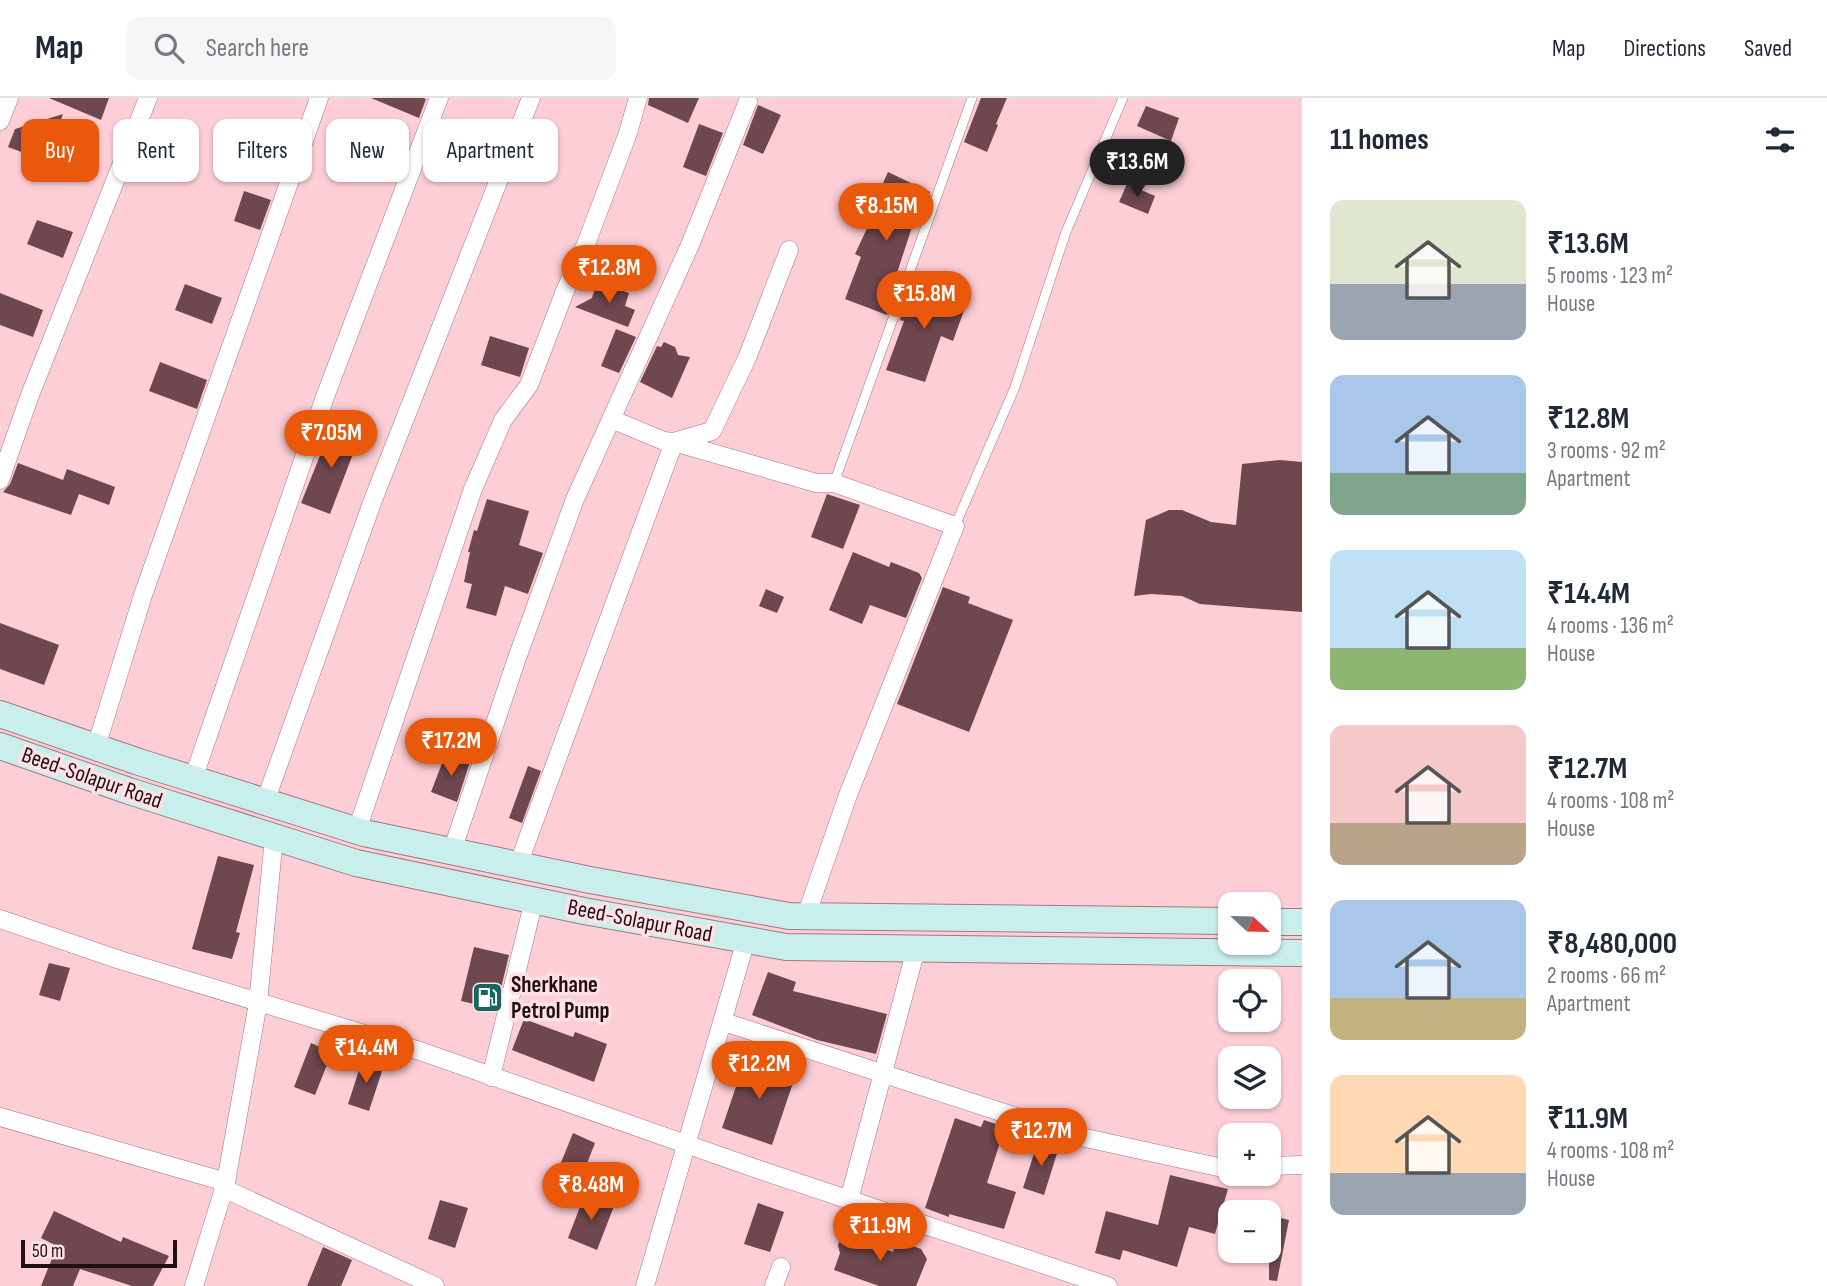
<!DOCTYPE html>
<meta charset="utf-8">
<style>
:root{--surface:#fff;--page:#f6f6f7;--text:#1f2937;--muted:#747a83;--line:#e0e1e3;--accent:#ea580c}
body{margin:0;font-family:"Sofia Sans Condensed",sans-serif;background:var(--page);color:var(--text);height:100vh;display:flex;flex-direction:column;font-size:26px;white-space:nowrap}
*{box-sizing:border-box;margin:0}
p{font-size:23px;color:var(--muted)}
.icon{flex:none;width:38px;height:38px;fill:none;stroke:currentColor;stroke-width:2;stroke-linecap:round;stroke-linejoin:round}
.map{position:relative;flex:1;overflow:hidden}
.side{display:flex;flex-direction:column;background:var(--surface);width:525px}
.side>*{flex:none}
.banner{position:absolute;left:21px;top:21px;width:665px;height:63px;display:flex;gap:14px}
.needle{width:46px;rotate:112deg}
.tools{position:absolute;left:1218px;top:794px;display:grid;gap:14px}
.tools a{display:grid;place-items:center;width:63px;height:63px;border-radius:14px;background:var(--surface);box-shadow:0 2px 5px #0004;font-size:35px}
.scale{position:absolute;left:21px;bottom:18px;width:156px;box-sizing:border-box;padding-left:7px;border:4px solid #201013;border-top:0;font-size:19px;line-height:24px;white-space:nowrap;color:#201013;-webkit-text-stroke:5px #ffe1e6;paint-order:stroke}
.price{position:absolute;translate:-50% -60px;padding:0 16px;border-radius:24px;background:var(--accent);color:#fff;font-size:23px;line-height:46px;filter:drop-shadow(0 2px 4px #0008)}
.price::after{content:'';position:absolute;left:50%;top:42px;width:21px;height:16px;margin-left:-10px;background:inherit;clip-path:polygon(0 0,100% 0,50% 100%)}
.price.on{background:#222;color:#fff}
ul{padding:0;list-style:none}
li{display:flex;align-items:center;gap:21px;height:175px;padding:0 28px}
li span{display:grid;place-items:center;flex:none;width:196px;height:140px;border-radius:14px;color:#555}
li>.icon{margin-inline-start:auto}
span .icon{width:84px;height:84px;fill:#fffc;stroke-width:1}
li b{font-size:30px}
h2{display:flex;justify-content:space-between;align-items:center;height:84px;padding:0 28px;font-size:30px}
.chip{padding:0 24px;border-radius:14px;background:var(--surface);box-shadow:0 2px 5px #0004;font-size:24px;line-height:63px}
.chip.on{background:var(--accent);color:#fff}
header{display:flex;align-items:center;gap:42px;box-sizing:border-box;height:98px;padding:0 35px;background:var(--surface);border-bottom:2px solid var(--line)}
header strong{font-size:33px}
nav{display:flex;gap:38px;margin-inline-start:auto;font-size:24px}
.search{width:490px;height:63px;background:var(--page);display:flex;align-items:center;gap:18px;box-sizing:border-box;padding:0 24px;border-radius:14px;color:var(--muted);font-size:26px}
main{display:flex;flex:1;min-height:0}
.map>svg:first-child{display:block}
</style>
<header>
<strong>Map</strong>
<div class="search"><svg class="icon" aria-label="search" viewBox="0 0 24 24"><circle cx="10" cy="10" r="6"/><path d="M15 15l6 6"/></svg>Search here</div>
<nav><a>Map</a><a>Directions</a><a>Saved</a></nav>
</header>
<main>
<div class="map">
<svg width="1302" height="1188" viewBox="0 0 1302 1188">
<rect width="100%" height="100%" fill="#feced6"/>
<path fill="#6f474f" d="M49,0H109L101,22Z
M371,0H423L426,1L419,20Z
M649,0H699L688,25L648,7Z
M981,0H1007L996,26L998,27L987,54L964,44Z
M758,7L781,17L763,56L743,47Z
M1146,8L1179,20L1171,43L1137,28Z
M63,16L46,63L8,49L15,31Z
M699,26L723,35L706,78L683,69Z
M384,41L408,50L402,66L395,64L391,74L374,67Z
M888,74L930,94L916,124L914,123L895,181L899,182L887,217L845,201L861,159L855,156L878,107L874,105Z
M1127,86L1155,98L1148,116L1119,104Z
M244,93L271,102L260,132L234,123Z
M37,122L73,134L63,160L27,146Z
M597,184L629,195L625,208L635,212L628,229L575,209L592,200Z
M185,186L222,200L212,226L175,212Z
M912,187L967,204L953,243L941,238L925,284L886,272L904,223L900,222Z
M0,195L43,212L33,239L0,227Z
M616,231L636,239L619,275L601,268Z
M490,238L529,250L520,279L481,267Z
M664,244L675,249L678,257L690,259L672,300L640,284L657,248L661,249Z
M160,264L207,282L197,311L149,293Z
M346,329L361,335L330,416L301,405L331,330L344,335Z
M1280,362L1302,364V514L1200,506L1182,498L1151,496L1134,498L1146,422L1169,412H1182L1211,424L1236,427L1242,366Z
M18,365L63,382L67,371L115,389L109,407L79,396L71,417L3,394L10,386Z
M827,396L860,407L843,451L811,439Z
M487,401L529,413L519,447L543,455L528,496L505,488L496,518L466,510L472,486L464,484L470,454H468L474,432L477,433Z
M853,454L889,469L891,464L919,475L922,480L906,520L870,507L862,526L829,512Z
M943,489L970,499L968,505L1013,522L969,634L897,606Z
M766,491L784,499L777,515L759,508Z
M0,525L59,547L44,587L0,571Z
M446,655L470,664L457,704L431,694Z
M528,668L541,673L522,725L509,720Z
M218,758L254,767L236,834L240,835L232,861L192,851Z
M474,849L509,857L496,911L461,903Z
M49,865L70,870L60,903L39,897Z
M768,874L796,884L793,893L887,916L876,956L817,942L752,917Z
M524,921L573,939L575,934L607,946L594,984L512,952Z
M311,945L332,954L315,997L294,989Z
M746,959L796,976L772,1047L722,1030Z
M363,960L384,967L369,1013L348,1006Z
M955,1020L981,1029L984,1022L1005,1029L987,1085L1016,1094L1004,1131L949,1116V1119L925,1110Z
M573,1035L595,1045L581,1081L558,1072Z
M1038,1043L1059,1049L1044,1097L1023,1090Z
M1170,1077L1228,1091L1215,1136L1189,1129L1177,1169L1123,1152L1120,1162L1095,1155L1106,1113L1158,1127Z
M585,1096L614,1108L597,1152L568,1140Z
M440,1102L468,1110L455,1150L428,1141Z
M758,1105L784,1114L770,1154L744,1146Z
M54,1113L121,1144L123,1139L169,1158L153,1188H132L80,1171L73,1188H41L57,1148L41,1140Z
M1269,1117L1289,1122L1277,1183L1269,1182Z
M843,1135L893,1154L897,1142L921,1151L927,1161L916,1188H879L834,1172L840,1155L838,1147Z
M323,1149L352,1162L341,1188H307Z"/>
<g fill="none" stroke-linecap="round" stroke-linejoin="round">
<defs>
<path id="service" d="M834,385L972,0
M955,428L1015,289L1066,134L1123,0"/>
<path id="minor" d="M0,23L9,0
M789,152L747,260L712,333L674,344L816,385H834L955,428L848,697L806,818
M0,382L30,297L148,0
M96,649L143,497L319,0
M193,681L326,296L439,0
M265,704L373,402L531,0
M357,732L473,391L503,322L529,287L565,193L586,146L628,35L638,0
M452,753L517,560L575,401L690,147L748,3
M518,767L674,344L664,343L611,321
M0,821L120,862L417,952L760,1072L1108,1188
M724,924L1072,1037L1218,1069H1230
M491,979L534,802
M0,1019L226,1084
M1269,1068L1302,1067
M223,1090L435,1188
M849,1102L916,851
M194,1188L226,1084L258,905L274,739
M645,1188L746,842
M774,1188L781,1169"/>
<path id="secondary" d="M0,616L139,664L364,735L590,782L789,818L1230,823
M0,648L129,693L356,765L584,813L786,849L1302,855
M1269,824H1302"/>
</defs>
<use href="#service" stroke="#a3787f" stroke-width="10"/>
<use href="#minor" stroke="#a3787f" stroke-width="19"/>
<use href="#secondary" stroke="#a3787f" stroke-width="28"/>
<use href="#service" stroke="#fff" stroke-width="9"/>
<use href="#minor" stroke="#fff" stroke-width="18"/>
<use href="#secondary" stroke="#c8efec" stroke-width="26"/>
</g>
<defs>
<symbol id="fuel-square" viewBox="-11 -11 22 22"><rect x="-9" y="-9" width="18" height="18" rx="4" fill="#18645e" stroke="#ffe1e6"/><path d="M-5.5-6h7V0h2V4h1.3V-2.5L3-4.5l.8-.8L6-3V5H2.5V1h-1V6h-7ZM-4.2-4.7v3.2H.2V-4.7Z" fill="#fff"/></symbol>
</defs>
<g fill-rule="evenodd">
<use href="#fuel-square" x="470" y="882" width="35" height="35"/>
</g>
<g text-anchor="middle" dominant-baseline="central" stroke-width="7" stroke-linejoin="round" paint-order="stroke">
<g font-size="23" fill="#201013" stroke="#ffe1e6">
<text transform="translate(92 680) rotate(19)">Beed-Solapur Road</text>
<text transform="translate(640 823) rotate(11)">Beed-Solapur Road</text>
</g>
<g font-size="23" font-weight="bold" fill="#201013" stroke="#ffe1e6" text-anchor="start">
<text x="511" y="887">Sherkhane<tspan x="511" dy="26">Petrol Pump</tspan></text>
</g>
</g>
</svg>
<div class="tools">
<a><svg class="needle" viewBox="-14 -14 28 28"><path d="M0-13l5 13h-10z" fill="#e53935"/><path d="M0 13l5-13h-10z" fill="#747a83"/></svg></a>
<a><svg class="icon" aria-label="locate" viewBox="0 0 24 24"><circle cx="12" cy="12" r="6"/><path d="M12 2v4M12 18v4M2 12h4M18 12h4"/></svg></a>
<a><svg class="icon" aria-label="layers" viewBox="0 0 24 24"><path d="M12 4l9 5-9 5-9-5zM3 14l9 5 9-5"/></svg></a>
<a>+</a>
<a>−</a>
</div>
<div class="scale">50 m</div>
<b class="price on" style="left:1137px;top:101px">₹13.6M</b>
<b class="price" style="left:886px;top:145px">₹8.15M</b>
<b class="price" style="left:609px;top:207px">₹12.8M</b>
<b class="price" style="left:924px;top:233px">₹15.8M</b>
<b class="price" style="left:331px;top:372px">₹7.05M</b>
<b class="price" style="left:451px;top:680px">₹17.2M</b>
<b class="price" style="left:366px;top:987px">₹14.4M</b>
<b class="price" style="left:759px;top:1003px">₹12.2M</b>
<b class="price" style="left:1041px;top:1070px">₹12.7M</b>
<b class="price" style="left:591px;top:1124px">₹8.48M</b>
<b class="price" style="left:880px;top:1165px">₹11.9M</b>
<div class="banner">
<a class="chip on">Buy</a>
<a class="chip">Rent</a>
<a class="chip">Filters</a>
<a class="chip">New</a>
<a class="chip">Apartment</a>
</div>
</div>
<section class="side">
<h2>11 homes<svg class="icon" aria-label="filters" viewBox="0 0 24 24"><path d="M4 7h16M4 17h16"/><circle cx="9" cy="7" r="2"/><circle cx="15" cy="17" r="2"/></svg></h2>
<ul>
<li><span style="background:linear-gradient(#dfe7d0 60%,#9aa5b1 0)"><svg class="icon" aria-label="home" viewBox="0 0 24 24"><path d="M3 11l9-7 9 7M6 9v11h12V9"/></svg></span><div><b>₹13.6M</b><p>5 rooms · 123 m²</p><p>House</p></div></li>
<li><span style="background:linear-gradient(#a9c7e8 70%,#7fa58c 0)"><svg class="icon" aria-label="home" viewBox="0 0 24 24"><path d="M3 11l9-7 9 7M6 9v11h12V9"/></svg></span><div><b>₹12.8M</b><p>3 rooms · 92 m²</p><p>Apartment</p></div></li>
<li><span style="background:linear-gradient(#bfe0f5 70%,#8fb573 0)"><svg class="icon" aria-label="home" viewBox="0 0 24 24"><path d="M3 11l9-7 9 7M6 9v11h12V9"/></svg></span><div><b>₹14.4M</b><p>4 rooms · 136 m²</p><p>House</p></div></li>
<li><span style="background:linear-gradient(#f6c9c9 70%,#b9a48a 0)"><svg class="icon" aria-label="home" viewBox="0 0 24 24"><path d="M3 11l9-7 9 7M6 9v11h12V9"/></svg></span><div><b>₹12.7M</b><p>4 rooms · 108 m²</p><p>House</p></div></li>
<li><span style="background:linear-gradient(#a9c7e8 70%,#c2b280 0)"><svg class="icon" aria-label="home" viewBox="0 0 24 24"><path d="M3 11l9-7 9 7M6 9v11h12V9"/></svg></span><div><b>₹8,480,000</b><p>2 rooms · 66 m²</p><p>Apartment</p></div></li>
<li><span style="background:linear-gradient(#ffd9b3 70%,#9aa5b1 0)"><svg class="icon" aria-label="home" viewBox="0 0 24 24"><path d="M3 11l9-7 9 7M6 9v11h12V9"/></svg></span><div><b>₹11.9M</b><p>4 rooms · 108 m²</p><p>House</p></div></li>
</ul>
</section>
</main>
